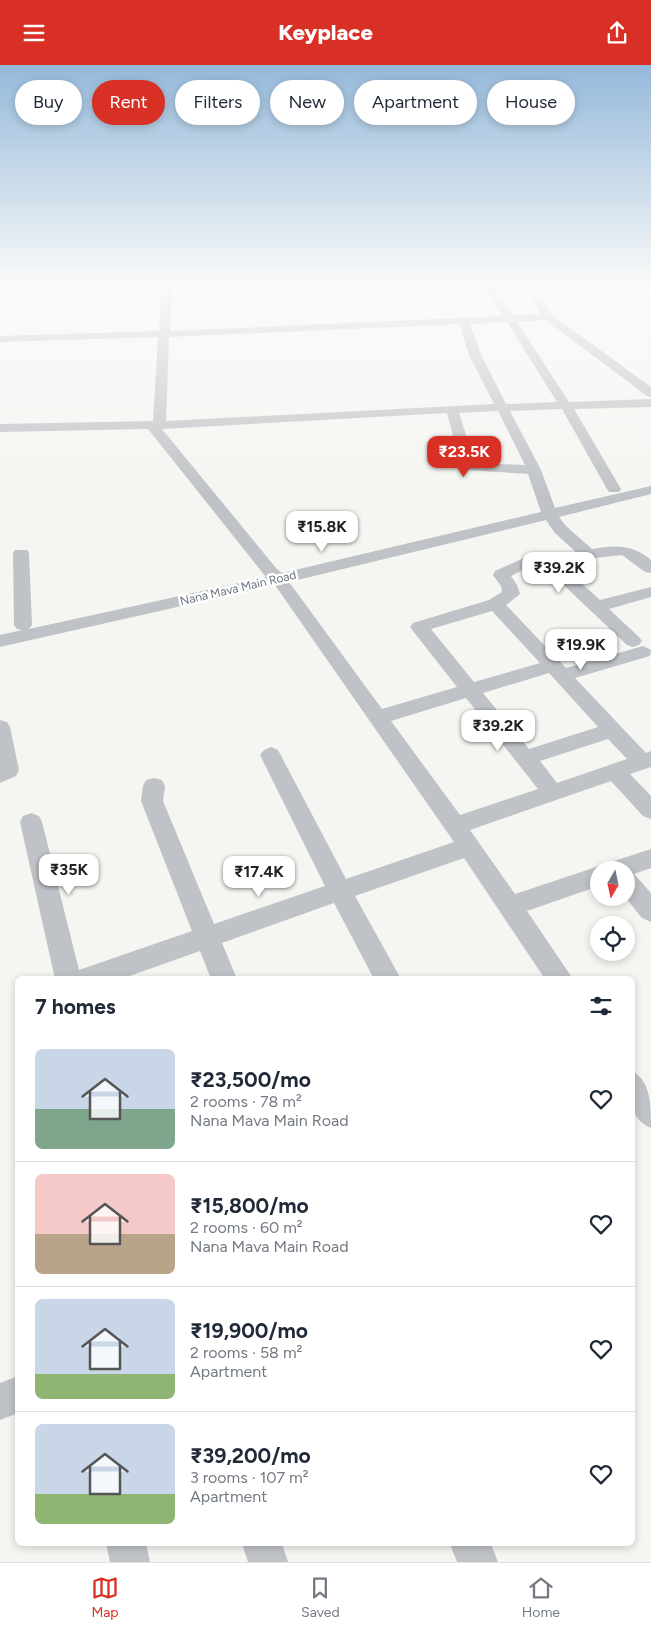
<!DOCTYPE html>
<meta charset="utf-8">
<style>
:root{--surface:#fff;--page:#f6f6f7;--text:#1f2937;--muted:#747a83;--line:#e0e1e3;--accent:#d93025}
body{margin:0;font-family:Figtree,sans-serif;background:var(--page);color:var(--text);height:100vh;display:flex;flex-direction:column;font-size:19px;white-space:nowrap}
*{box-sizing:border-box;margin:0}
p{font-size:16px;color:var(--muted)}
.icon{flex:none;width:28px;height:28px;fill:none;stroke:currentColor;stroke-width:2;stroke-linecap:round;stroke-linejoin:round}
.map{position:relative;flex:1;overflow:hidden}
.drawer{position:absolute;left:15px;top:911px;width:620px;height:570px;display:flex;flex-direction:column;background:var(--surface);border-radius:8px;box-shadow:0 2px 8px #0003}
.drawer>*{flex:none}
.top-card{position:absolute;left:15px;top:15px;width:621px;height:45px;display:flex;gap:10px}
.needle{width:32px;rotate:189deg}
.tools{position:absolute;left:590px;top:796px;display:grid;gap:10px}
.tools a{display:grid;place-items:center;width:45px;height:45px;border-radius:50%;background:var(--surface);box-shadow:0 2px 8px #0003;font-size:25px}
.price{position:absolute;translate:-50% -42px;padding:0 11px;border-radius:10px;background:#fff;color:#222;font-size:16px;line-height:32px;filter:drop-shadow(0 1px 2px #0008)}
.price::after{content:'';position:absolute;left:50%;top:30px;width:15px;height:11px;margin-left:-8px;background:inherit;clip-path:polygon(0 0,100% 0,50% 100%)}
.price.on{background:var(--accent);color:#fff}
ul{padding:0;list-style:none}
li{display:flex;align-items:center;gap:15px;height:125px;padding:0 20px}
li+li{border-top:1px solid var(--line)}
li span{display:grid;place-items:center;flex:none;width:140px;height:100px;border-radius:8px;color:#555}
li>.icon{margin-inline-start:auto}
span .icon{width:60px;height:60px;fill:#fffc;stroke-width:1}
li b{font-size:21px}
h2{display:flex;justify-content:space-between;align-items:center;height:60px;padding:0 20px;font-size:21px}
.tag{padding:0 18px;border-radius:22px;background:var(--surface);box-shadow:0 2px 8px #0003;font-size:18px;line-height:45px}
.tag.on{background:var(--accent);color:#fff}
header{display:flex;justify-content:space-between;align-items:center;height:65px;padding:0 20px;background:var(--accent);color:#fff;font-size:22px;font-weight:800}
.menu{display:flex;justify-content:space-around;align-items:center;height:70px;border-top:1px solid var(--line);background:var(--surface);font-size:14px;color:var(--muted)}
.menu a{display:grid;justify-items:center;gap:2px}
.menu .on{color:var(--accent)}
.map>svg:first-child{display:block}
</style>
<header><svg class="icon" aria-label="menu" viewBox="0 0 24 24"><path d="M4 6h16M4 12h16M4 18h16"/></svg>Keyplace<svg class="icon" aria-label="share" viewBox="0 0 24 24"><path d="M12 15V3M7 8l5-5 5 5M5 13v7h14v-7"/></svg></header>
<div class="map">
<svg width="651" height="1497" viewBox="0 0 651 1497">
<rect width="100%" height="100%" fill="#f5f5f2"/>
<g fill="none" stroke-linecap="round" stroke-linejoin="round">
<path fill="#bfc2c6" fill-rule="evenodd" d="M162,220H172L170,266L503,251L483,220H493L513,250L541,249L525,220H535L552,250L651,322V332L647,331L546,255L517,257L569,337L651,334V342L574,344L621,424L619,427H609L607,424L562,344L510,346L541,405L555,443L651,421V429L559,452L566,461L592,484C616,480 632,479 651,495V508L645,507L622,490L585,494L583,497L568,502V506L600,535L651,522V532L609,544L639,572L642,576L639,580L633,582L627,580L554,511L552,501L527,503L511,511L517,520L520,529L506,540L566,603L643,581L651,585L650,591L575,613L646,688L651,686V702L630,709L651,731V754L643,751L611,716L470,765L515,829L599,801L605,803L608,798L651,784V803L634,809L651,828V857L642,853L625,832L626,805H599V821L527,846L573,914H545L464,793L355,831L401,914H374L334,838L222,878L237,914H211L200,886L121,914H55L20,757L23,751L31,748L39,751L42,757L79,905L192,866L141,736L143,721L146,715L154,713L162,715L165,721L163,736L214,859L325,821L260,690L264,685L271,682L278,685L346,814L454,777L275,520L0,582V570L22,565L17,564L14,560L13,488L15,485H27L29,488L32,560L29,564L266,512L148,364L0,367V359L153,356L158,272L0,277V271L159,266ZM507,257L557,337L506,339L481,290L470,259ZM460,259L469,290L494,339L166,356L169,272ZM498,346L525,400L477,398L473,392L459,348ZM447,348L459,392L468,405L528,409L541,447L282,508L276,503L162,364ZM546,455L554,467L579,490L562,493L556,491L524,493L495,506L493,510L501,521L502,527L489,535L413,558L410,562L413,566L457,622L382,644L289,517ZM492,546L540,598L474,617L431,564ZM549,608L598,662L529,684L483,628ZM466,633L538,724L460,750L391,656ZM608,674L627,694L557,718L540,696Z
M0,655L7,657L10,662L19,705L16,711L0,718Z
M632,1006C651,1016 651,1040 651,1063C626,1052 632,1029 632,1006Z
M18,1311V1348L0,1355V1318Z
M106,1479H146L150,1497H110Z
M242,1479H282L288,1497H248Z
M450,1479H491L498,1497H457Z"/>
</g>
<linearGradient id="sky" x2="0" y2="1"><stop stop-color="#95b9da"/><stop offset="0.51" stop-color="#fafaf9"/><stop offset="1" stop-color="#fafaf9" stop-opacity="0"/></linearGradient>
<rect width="651" height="430" fill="url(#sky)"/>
<g text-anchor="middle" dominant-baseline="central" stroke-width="5" stroke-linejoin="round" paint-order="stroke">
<g font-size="12" fill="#687480" stroke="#fff">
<text transform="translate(238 523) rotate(-13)">Nana Mava Main Road</text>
</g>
</g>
</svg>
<div class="tools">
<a><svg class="needle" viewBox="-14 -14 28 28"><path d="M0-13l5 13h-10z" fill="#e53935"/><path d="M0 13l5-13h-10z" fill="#747a83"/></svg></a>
<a><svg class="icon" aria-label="locate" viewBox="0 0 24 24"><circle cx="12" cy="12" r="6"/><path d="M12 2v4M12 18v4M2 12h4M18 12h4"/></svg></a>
</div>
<b class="price on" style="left:464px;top:413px">₹23.5K</b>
<b class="price" style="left:322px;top:488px">₹15.8K</b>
<b class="price" style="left:559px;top:529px">₹39.2K</b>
<b class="price" style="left:581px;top:606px">₹19.9K</b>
<b class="price" style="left:498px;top:687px">₹39.2K</b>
<b class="price" style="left:69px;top:831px">₹35K</b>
<b class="price" style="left:259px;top:833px">₹17.4K</b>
<div class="top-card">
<a class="tag">Buy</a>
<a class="tag on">Rent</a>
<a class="tag">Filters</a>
<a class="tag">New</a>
<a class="tag">Apartment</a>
<a class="tag">House</a>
</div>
<section class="drawer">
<h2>7 homes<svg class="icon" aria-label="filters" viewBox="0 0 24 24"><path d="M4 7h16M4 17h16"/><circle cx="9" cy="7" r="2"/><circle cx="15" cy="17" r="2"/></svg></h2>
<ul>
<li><span style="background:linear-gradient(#c9d6e8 60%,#7fa58c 0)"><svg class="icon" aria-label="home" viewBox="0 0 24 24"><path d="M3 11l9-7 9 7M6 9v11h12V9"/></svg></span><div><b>₹23,500/mo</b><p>2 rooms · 78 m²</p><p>Nana Mava Main Road</p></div><svg class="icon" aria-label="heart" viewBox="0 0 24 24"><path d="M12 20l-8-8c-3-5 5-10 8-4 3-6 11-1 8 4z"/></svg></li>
<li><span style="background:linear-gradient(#f6c9c9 60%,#b9a48a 0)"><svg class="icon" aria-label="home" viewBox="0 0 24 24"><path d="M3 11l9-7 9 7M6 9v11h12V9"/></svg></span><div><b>₹15,800/mo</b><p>2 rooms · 60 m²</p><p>Nana Mava Main Road</p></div><svg class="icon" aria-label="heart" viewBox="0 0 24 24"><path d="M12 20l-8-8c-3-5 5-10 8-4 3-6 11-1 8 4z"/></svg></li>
<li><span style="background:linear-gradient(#c9d6e8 75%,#8fb573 0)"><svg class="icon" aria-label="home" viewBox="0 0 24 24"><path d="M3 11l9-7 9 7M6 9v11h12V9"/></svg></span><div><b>₹19,900/mo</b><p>2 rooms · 58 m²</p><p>Apartment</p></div><svg class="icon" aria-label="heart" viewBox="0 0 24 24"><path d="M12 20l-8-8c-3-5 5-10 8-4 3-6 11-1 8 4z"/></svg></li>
<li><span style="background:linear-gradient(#c9d6e8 70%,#8fb573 0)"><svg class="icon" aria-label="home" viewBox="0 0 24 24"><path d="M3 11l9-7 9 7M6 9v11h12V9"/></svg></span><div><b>₹39,200/mo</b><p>3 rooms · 107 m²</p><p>Apartment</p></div><svg class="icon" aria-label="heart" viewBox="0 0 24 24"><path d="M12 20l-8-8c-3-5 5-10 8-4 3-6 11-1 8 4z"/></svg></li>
</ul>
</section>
</div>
<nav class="menu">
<a class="on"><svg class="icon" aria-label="map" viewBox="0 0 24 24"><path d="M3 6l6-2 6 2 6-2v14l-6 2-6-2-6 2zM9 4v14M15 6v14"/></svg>Map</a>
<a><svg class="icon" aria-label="saved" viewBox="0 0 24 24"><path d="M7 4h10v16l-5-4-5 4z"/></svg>Saved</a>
<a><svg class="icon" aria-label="home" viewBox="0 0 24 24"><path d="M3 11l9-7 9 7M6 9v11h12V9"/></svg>Home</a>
</nav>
